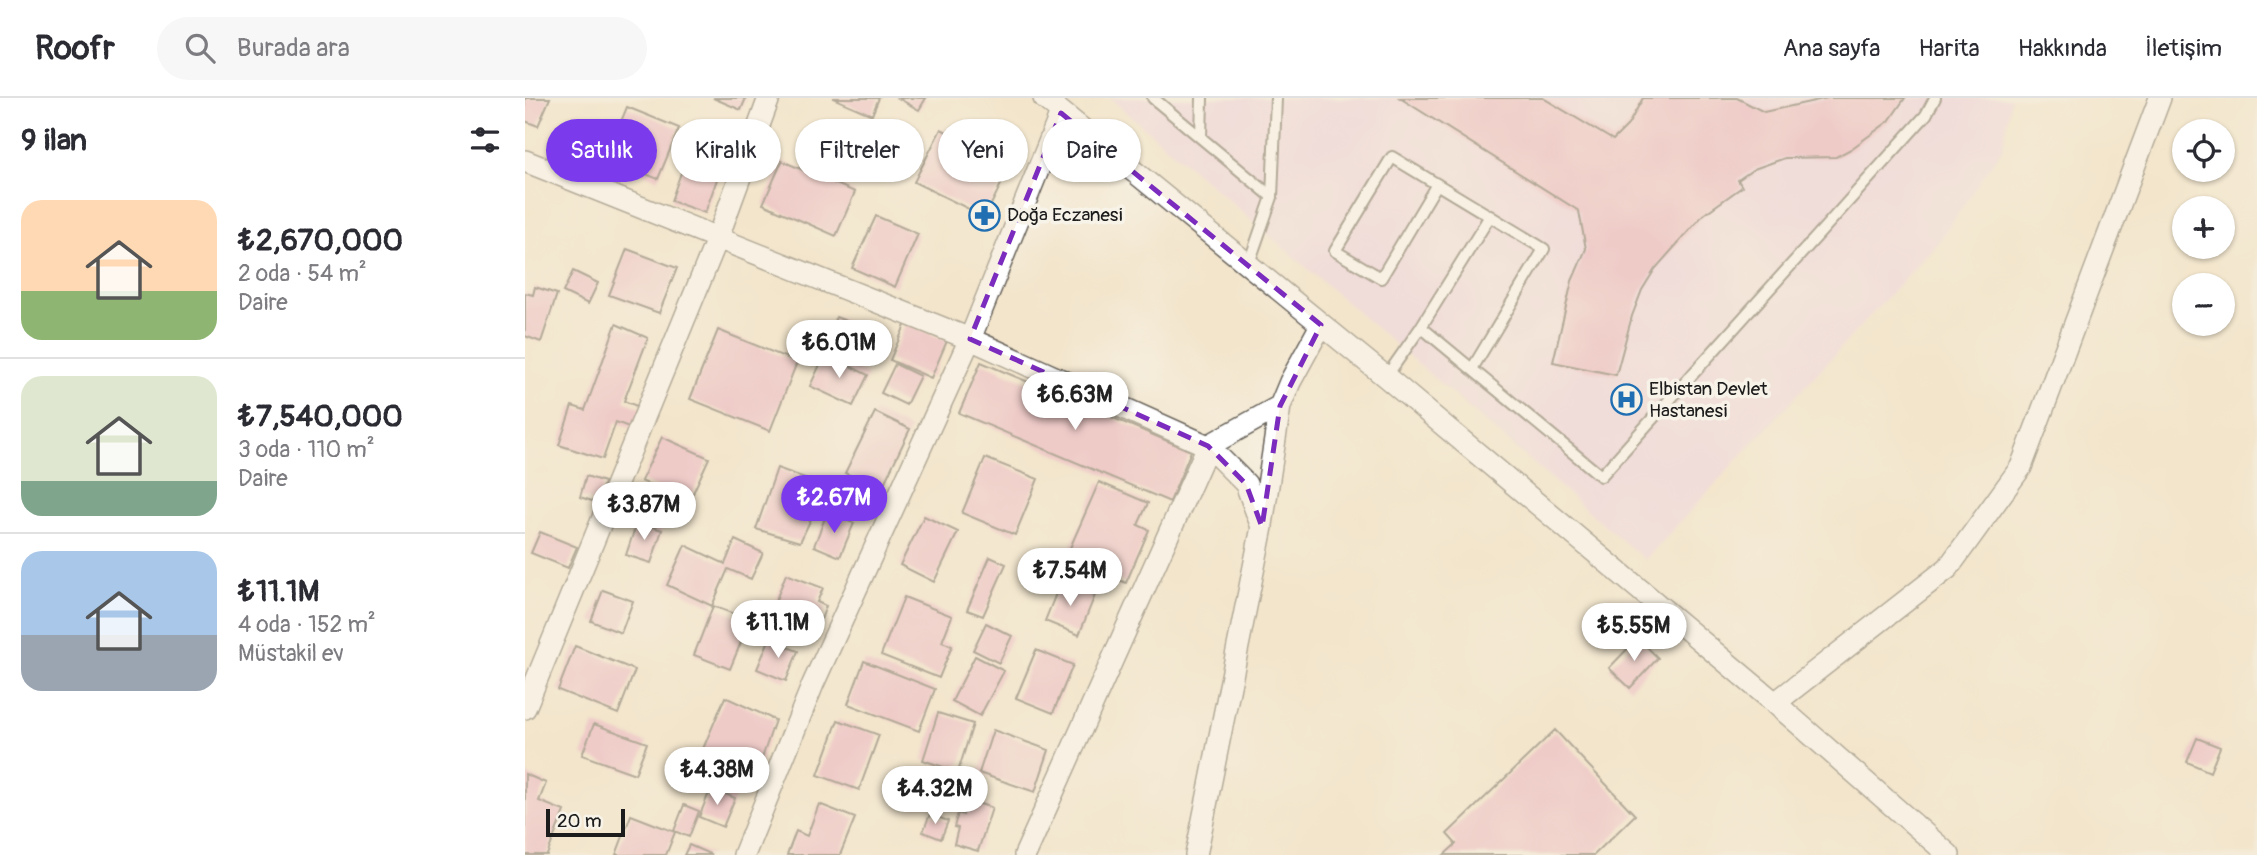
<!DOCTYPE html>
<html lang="tr">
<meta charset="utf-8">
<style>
:root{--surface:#fff;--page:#f7f7f7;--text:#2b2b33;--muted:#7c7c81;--line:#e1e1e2;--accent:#7c3aed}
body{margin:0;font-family:Pangolin,sans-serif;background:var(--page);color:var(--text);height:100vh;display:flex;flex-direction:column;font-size:26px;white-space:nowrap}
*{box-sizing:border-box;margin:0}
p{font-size:23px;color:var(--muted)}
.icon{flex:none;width:38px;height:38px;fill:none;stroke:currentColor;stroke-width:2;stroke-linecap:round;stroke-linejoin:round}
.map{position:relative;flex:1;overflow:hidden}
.details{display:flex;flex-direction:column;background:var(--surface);width:525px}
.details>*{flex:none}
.top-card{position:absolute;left:21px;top:21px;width:665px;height:63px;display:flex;gap:14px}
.buttons{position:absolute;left:1647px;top:21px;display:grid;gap:14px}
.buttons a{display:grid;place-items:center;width:63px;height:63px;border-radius:50%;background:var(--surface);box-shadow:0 2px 5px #0004;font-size:35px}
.scale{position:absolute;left:21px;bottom:18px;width:79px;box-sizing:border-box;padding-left:7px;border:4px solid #1c1c1c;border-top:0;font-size:19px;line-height:24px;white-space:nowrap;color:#1c1c1c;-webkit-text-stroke:5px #f7f3e8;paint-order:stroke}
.price{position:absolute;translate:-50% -60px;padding:0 16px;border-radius:24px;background:#fff;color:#222;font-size:23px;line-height:46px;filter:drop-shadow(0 2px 4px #0008)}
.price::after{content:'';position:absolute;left:50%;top:42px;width:21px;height:16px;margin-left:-10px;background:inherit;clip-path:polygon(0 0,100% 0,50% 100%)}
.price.on{background:var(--accent);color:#fff}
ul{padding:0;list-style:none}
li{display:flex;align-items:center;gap:21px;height:175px;padding:0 21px}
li+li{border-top:2px solid var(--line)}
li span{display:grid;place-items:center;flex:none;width:196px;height:140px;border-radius:21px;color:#555}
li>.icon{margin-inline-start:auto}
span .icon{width:84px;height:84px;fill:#fffc;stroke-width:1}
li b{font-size:30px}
h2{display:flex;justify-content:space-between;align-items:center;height:84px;padding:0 21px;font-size:30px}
.chip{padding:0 24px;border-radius:32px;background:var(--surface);box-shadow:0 2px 5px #0004;font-size:24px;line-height:63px}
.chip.on{background:var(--accent);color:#fff}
header{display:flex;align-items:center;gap:42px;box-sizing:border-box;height:98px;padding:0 35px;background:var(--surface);border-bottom:2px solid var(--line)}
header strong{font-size:33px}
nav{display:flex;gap:38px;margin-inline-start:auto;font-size:24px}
.search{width:490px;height:63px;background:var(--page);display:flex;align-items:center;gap:18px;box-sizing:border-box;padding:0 24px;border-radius:38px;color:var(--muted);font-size:26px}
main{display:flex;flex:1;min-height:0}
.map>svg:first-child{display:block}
</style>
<header>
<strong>Roofr</strong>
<div class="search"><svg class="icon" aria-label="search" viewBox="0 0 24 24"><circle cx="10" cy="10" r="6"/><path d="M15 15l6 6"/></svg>Burada ara</div>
<nav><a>Ana sayfa</a><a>Harita</a><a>Hakkında</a><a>İletişim</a></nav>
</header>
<main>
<section class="details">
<h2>9 ilan<svg class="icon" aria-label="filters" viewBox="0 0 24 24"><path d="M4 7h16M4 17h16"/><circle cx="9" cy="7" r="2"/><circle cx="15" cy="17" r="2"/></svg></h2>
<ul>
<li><span style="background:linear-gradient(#ffd9b3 65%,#8fb573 0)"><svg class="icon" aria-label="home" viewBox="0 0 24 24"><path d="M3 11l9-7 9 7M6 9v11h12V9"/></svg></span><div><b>₺2,670,000</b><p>2 oda · 54 m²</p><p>Daire</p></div></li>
<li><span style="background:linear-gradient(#dfe7d0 75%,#7fa58c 0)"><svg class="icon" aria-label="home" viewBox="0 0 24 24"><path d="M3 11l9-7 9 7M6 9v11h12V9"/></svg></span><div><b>₺7,540,000</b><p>3 oda · 110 m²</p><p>Daire</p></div></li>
<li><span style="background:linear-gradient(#a9c7e8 60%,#9aa5b1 0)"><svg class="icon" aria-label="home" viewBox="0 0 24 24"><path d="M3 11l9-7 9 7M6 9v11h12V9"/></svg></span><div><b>₺11.1M</b><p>4 oda · 152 m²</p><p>Müstakil ev</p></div></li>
</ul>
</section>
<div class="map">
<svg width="1732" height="757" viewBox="0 0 1732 757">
<rect width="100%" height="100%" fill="#f7f3e8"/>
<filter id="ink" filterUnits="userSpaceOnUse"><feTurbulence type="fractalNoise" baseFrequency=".0143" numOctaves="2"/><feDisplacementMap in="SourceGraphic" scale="14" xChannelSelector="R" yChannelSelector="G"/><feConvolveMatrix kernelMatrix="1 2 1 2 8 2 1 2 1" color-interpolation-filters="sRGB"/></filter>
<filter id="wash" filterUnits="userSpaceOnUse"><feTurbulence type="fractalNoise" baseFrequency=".00686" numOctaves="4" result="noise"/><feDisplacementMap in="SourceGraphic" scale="28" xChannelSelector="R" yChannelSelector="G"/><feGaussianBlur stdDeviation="1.57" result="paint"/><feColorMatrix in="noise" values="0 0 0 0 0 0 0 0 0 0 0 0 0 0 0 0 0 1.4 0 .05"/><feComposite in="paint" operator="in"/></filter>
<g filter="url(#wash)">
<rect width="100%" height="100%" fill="#f3e5cc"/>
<path fill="#eed0e8" d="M585,0H1486L1478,49L1415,142L1120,462Z"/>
<g id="blocks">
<path fill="#ebaac3" d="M0,0H25L13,28L0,23Z
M188,0H221L216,12Z
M308,0H354L347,17Z
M373,0H401L394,12Z
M875,0H1018L1088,42L1103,27L1118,0H1212L1239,14L1303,0H1380L1364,23L1326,51L1311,59L1260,60L1229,71L1213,82L1217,89L1178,117L1130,171L1117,192L1107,218L1091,277L1028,264L1047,183L1061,151L1054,113Z
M102,9L154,30L133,81L81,60Z
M416,31L486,66L460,119L389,84Z
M169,38L203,50L180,115L146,103Z
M257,63L330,94L311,138L238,106Z
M351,118L393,136L370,189L327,170Z
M102,151L152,170L134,215L84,197Z
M48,173L73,185L63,206L38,194Z
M10,189L32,196L16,244L0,238V195L8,197Z
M311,219L351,235L338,267L298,251Z
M381,225L422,243L406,280L365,262Z
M91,226L123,240L99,303L117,310L109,331L91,324L78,361L34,347L47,308L60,312Z
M193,232L272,264L245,333L165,301Z
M300,256L343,277L328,308L285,288Z
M456,264L666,353L645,404L434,315Z
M370,266L395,278L381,307L356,295Z
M350,314L385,331L356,392L320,375Z
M137,339L184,360L164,404L116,383Z
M460,360L513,381L490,437L437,415Z
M252,370L283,381L271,417L286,421L275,444L231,431Z
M61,378L79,384L73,405L55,399Z
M574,384L623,405L613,427L624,432L601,485L541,459Z
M302,415L329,425L315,459L289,448Z
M399,418L433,434L409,484L375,467Z
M112,424L137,432L126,465L101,457Z
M15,434L52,449L43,470L6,455Z
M210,442L238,455L226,481L203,471L187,508L142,487L160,447L200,466Z
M465,459L481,466L458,518L442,512Z
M261,476L298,490L292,504L301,508L289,540L243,523Z
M536,483L570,497L554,537L520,523Z
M78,492L108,503L96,535L66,523Z
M379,499L427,518L417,544L427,548L414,580L356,557Z
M188,508L225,522L205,571L169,557Z
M461,525L487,538L474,565L448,552Z
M1113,540L1133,560L1105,590L1084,570Z
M244,542L273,553L261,583L232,571Z
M50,548L110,572L93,616L33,592Z
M511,552L548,567L528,615L491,600Z
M450,558L479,573L455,618L427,603Z
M339,563L410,591L394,633L323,606Z
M200,599L250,622L231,678L175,658Z
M413,615L448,626L433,674L398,662Z
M313,622L354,637L334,692L293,677Z
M69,626L122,645L110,676L57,657Z
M468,632L524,652L510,694L454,675Z
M1030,632L1110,717L1069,757H919L931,746L922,736Z
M1672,640L1695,649L1685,674L1662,664Z
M0,676L21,685L14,703L39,713L22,757H0Z
M186,690L210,700L198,729L174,719Z
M443,702L467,710L453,753L429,746L433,730L429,729L433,715L438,717Z
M294,706L330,720L315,757H262L271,733L282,738Z
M159,707L174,713L164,739L149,733Z
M405,716L423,723L416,741L398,734Z
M106,717L150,734L141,757H91Z
M164,747L187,757H159Z"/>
</g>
</g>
<g filter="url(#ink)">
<use href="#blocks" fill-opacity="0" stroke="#67625a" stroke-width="2"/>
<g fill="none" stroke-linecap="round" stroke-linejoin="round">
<defs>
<path id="service" d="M628,0L747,99
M676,39L677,0
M912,86L856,180L810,153L867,59L1019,151L947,271
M723,168L747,99L751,0
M896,229L1076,378L1401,17L1410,0
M861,279L896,229L965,118"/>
<path id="minor" d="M519,0L861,279L1250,605L1423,470L1496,369L1635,0
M0,63L445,241L683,348L721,386L737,429L671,757
M737,427L755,308
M1250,605L1424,757
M0,610L193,139L244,0
M219,757L288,586L445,241L536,15
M500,757L683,348L755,308L765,284L796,227"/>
</defs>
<use href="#service" stroke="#67625a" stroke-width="14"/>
<use href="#minor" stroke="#67625a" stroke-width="24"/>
<use href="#service" stroke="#fff" stroke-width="10"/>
<use href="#minor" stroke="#fff" stroke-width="21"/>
</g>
</g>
<path d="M0 0H1732V757H0ZM536,15L796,227L755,308L737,429L721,386L683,348L445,241Z" fill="#f3e5cc" fill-opacity=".55" fill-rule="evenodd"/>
<path fill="none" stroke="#7b2cbf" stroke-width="5" stroke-dasharray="14 9" stroke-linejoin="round" d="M536,15L796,227L755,308L737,429L721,386L683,348L445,241Z"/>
<defs>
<symbol id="pharmacy-ring" viewBox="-11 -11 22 22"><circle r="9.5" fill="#f7f3e8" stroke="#1f6fb2" stroke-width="1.5"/><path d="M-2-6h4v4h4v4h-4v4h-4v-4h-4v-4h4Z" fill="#1f6fb2"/></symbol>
<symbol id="hospital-ring" viewBox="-11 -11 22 22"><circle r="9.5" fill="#f7f3e8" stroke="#1f6fb2" stroke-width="1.5"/><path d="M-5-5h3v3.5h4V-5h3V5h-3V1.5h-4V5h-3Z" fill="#1f6fb2"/></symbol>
</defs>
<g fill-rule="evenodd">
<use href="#pharmacy-ring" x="442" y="100" width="35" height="35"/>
<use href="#hospital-ring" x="1084" y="284" width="35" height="35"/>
</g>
<g text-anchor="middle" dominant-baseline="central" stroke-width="7" stroke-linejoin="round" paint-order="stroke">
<g font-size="19" fill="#1c1c1c" stroke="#f7f3e8" text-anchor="start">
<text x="482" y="117">Doğa Eczanesi</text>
<text x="1124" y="291">Elbistan Devlet<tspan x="1124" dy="22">Hastanesi</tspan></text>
</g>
</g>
</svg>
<div class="buttons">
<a><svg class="icon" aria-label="locate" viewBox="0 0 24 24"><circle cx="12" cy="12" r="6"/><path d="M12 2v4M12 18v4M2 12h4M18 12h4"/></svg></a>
<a>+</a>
<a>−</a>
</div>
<div class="scale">20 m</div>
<b class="price" style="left:314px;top:282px">₺6.01M</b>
<b class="price" style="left:550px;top:334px">₺6.63M</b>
<b class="price on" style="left:309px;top:437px">₺2.67M</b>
<b class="price" style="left:119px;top:444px">₺3.87M</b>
<b class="price" style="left:545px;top:510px">₺7.54M</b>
<b class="price" style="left:253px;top:562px">₺11.1M</b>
<b class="price" style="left:1109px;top:565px">₺5.55M</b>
<b class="price" style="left:192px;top:709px">₺4.38M</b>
<b class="price" style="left:410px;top:728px">₺4.32M</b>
<div class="top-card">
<a class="chip on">Satılık</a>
<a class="chip">Kiralık</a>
<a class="chip">Filtreler</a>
<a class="chip">Yeni</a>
<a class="chip">Daire</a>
</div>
</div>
</main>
